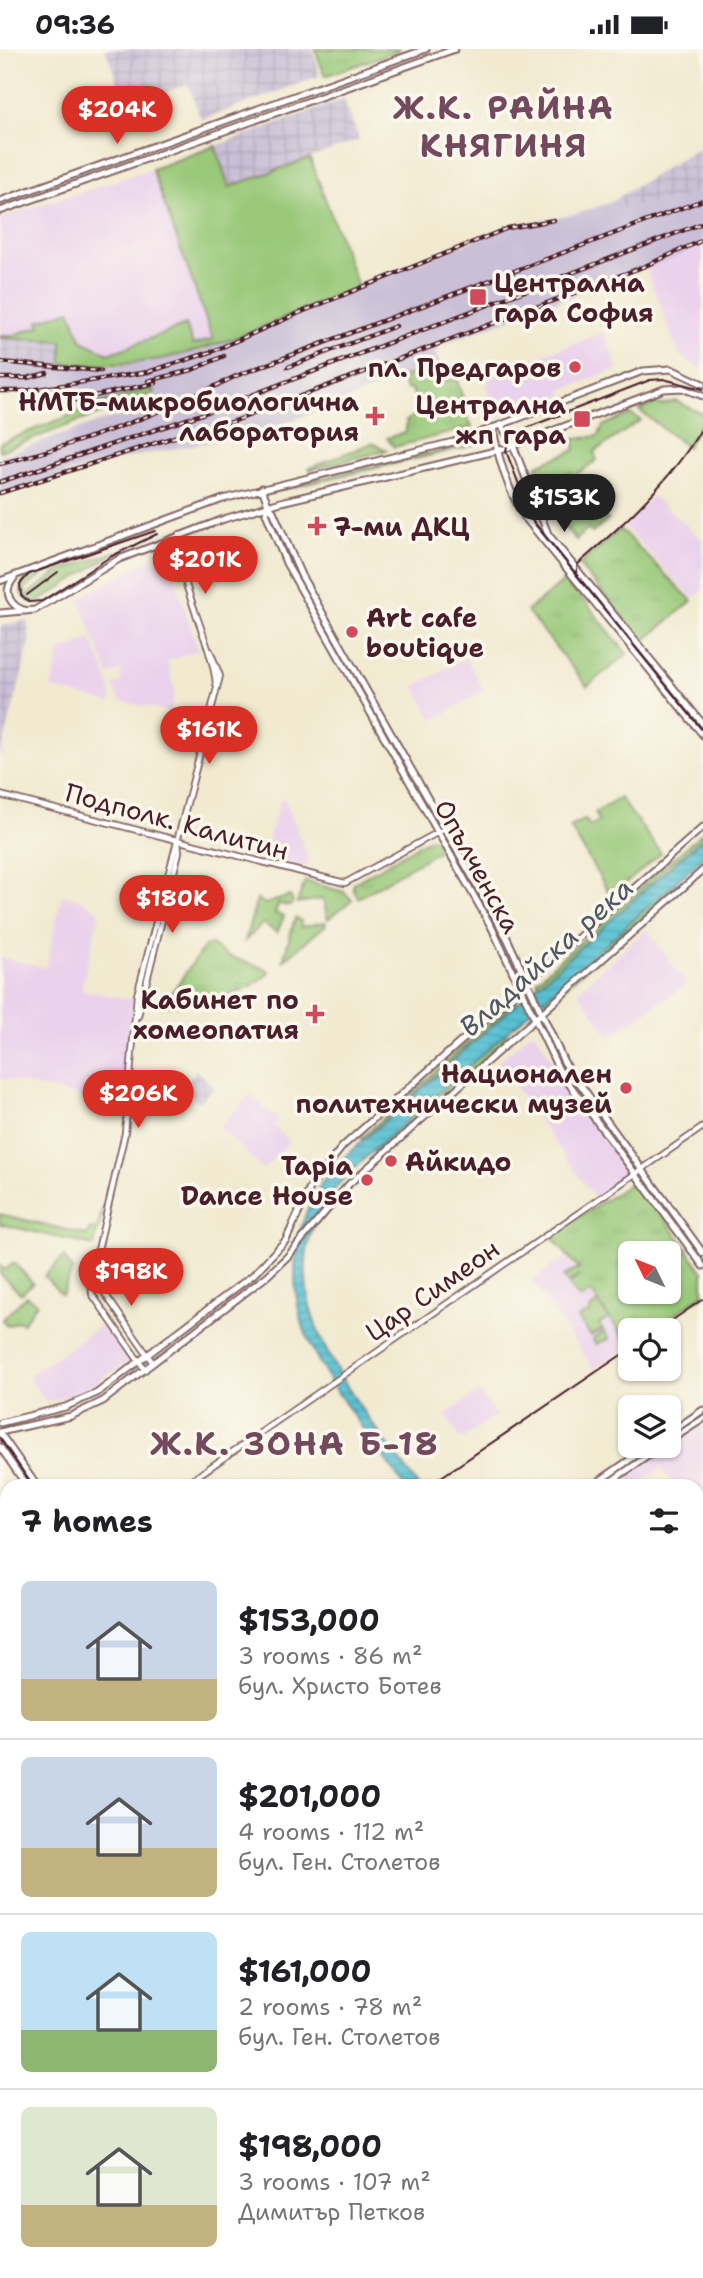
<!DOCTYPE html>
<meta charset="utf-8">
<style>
:root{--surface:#fff;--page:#f6f6f6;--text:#202124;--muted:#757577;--line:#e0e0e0;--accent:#d93025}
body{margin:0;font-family:"Shantell Sans",sans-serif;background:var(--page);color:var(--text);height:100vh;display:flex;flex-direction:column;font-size:26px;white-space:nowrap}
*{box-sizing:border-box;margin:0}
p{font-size:23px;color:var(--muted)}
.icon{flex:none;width:38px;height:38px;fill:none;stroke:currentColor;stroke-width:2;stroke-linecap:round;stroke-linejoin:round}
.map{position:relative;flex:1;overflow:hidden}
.sheet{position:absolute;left:0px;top:1430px;width:704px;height:800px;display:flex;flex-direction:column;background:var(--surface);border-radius:21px 21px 0 0;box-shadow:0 2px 5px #0004}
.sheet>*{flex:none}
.needle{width:46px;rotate:313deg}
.fabs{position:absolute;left:618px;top:1192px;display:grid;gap:14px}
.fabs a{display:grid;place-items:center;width:63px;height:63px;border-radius:10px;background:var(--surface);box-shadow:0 2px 5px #0004;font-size:35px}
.price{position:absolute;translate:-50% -60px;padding:0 16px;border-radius:24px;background:var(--accent);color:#fff;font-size:23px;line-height:46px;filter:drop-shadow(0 2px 4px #0008)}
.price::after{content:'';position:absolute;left:50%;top:42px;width:21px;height:16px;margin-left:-10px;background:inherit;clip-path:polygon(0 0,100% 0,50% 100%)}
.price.selected{background:#222;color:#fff}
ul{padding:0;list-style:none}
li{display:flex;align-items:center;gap:21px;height:175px;padding:0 21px}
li+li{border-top:2px solid var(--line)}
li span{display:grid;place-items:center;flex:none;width:196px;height:140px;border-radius:10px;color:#555}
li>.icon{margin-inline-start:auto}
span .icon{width:84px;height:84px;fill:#fffc;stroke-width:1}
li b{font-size:30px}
h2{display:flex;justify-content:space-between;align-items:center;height:84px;padding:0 21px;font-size:30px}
.status{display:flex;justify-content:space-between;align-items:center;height:49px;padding:0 35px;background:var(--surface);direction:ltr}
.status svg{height:19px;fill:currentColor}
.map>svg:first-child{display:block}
</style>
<div class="status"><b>09:36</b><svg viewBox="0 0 49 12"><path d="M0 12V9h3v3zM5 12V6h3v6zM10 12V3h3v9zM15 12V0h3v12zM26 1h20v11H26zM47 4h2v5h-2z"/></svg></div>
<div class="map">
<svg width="703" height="2229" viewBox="0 0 703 2229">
<defs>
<pattern id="industrial-grid" width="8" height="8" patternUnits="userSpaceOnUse" patternTransform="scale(1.75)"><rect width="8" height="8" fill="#cabfd6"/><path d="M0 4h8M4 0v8" fill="none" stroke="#afa4b8"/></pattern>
<pattern id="park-tufts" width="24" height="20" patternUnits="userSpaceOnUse" patternTransform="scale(1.75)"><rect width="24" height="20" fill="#98c878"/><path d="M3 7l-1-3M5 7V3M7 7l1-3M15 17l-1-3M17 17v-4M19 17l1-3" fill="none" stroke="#84ab68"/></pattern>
<pattern id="water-rules" width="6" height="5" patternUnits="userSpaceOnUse" patternTransform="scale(1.75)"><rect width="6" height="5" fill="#57c1d3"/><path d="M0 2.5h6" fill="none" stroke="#4da5b5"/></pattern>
</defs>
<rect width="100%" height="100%" fill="#fbf7ec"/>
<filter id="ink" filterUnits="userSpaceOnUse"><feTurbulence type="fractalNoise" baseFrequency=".0143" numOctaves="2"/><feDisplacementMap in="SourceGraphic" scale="14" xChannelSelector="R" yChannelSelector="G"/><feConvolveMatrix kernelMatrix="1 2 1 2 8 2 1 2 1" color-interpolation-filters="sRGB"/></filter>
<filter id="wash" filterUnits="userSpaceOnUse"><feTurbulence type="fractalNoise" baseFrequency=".00686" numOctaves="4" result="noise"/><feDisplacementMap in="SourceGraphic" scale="28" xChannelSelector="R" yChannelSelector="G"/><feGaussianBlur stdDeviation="1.57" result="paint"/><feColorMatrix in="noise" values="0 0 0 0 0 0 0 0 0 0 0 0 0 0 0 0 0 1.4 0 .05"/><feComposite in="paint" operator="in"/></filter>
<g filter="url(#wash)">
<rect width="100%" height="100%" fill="#f1ead0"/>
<path fill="#ead1ec" d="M152,120L213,290L193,296L185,276L109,305L39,273L40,276L11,287H0V169Z
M703,195V322L679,306L646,219Z
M604,283L618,320L562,341L564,346L497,369L486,336L494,324Z
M652,447L703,491V541L693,549L624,478Z
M168,508L198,601L167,612L175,642L170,663L120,652L113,636L121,633L120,628L122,626L120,621L109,626L79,550L140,515Z
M92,590L110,637L111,654L51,639L60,602Z
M466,609L484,642L433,671L415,637Z
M280,750H285L309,812L306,818L264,807Z
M62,846L82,851L100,862L81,941L133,951L124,1048L120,1057L0,1029V908L46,919Z
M647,880L687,935L610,987L578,942Z
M532,983L537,986L562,1031L628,1122L627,1127L597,1147L592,1146L498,1013Z
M251,1045L277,1070L274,1078L290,1092L263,1121L219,1078Z
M566,1208L629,1296L594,1320L532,1231Z
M105,1273L129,1312L77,1346L46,1353L28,1328Z
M479,1342L496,1366L461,1391L445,1366Z
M703,1374V1450L697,1455L696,1437H674L661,1419L636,1437H614Z
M703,2123V2216L697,2215L696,2125Z"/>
<path fill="url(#industrial-grid)" d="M105,0H312L320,27L201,71L188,35L127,57Z
M344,50L359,91L229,138L215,97Z
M703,96V141L666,153L612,160L611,153Z
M0,289L63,292L61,327L0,332Z
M27,571L30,592L0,710V577Z
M196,1021L215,1039L198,1053L183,1039Z"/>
<path fill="#cabfd6" d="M703,141V195L680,206L440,296L435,304L440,315L265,382L101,414L0,446V407L119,366L155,347L151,339L79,360L73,344L41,348L40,343L0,345V311L114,318L204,301L508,177L576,165L611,153L613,160L666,153Z"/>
<path fill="#98c878" stroke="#717452" stroke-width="2" d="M215,97L229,138L310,109L358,238C255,279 177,326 62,314V292L0,289V287H11L40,277L39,272L70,261L82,292L109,305L186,276L193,296L213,290L152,120Z
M152,339L154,344L0,402V394L79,363V360Z
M675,352L703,365V371L687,398L639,361L655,354L662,356Z
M630,365L641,371L594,403L597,411L574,427L570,423L564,426L608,471L592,484L588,480L576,491L557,469L566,460L550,438L557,435L555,429L538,435L537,416L575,401L574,390L598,387L604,376Z
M487,391L463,399L276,442L286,437Z
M118,502L40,552H29L21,545V535L29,527L53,519L23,541L28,546L58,523Z
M620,749L661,804L611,847L570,778L585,770L590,777L599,772L595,764Z
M703,783V789L539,935L537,931Z
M305,832L344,843L352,851L328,870L323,850L297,854Z
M675,834L679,837L547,954L545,949Z
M290,847L293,853L290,857L278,855L275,864L284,867L277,884L263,874L245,892L257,850L265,855Z
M295,869L301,872V878L325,873L326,876L283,912Z
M515,950L516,954L363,1091L361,1089Z
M505,984L508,989L376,1105L373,1102Z
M104,1155L94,1197L0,1175V1165L87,1186L90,1180L97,1181Z
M64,1208L72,1221L62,1246L44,1227Z
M14,1214L33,1234L21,1245L0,1225V1217L4,1221Z
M26,1247L37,1254L22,1275L19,1272L7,1277L2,1271Z
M598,1254L608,1269L599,1275L609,1290L596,1295L593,1290L602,1284L601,1281L591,1287L578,1269L591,1263L590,1260Z"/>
<path fill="url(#park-tufts)" stroke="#717452" stroke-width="2" fill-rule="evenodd" d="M315,0H400V1L325,27Z
M440,315L447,332L456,329L463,349L459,351L472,378L394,398L387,389L406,383V372L421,363L412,341L406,340L401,329Z
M372,394L387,401L310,421L309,419Z
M620,480L692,552L644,592L579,516Z
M567,530L627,605L587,637L527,562Z
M430,789L436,791L441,800L358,849L353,839L354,834Z
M211,896L228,907L267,920L269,924C238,952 202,952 162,957L205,897Z
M637,1130L703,1223V1246L651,1281H630L629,1296L591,1243L580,1250L569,1236L579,1227L568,1234L563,1227L579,1220L551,1187ZM630,1204H668V1242H630Z
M7,1565V1716L0,1721V1570Z
M356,2223H462L460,2229H377Z"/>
<path fill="url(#water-rules)" stroke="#50707f" stroke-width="2" d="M703,789V809L373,1102C354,1119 336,1135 323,1157C265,1258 364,1359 418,1437H404C374,1392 336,1348 312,1299C283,1238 291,1160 341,1111Z"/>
</g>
<g filter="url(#ink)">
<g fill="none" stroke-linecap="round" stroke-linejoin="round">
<defs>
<path id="tertiary" d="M179,486C171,518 213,595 216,635
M0,746L345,834L444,780
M138,967L179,803L178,792
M92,1226L153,1314
M145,1321L92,1245L91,1231L125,1084L137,946L220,627L210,602
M183,1437L703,1078
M0,1563L7,1558
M0,1983L7,1978
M0,1991L7,1986"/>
<path id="secondary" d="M0,152L426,0
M0,162L455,0
M501,376L512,394L548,485L703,675
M493,379C498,409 509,445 526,470L703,686
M696,1492L703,1487
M696,1500L703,1495
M493,2229L501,2222
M514,2229L519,2222"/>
<path id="primary" d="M262,439L268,456L266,464L286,514L492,879L559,1021L703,1217
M268,456L273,462L301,526L507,889L564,1013L703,1204
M14,529C2,543 10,558 27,562
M0,532L223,450L461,391L643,322L671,320L703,335
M0,564L35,561L119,510L224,470L281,453L504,400L664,340L682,339L703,347
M0,1374L65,1358L97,1344L253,1226L286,1191L311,1137L343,1097L703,778
M0,1383L71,1367L103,1352L267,1227L288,1207L349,1135L703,821
M0,1384L37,1437
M668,1385L703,1361
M668,1393L703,1370
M0,1398L27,1437
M592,1437L651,1396
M604,1437L664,1396
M0,1755L7,1754
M0,1762L7,1761
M557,2222L564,2229
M524,2229L536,2223L546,2224"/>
</defs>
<use href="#tertiary" stroke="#846665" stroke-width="8"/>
<use href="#secondary" stroke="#846665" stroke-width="9"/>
<use href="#primary" stroke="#846665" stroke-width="9"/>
<use href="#tertiary" stroke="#fff" stroke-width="4.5"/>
<use href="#secondary" stroke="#fff" stroke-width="5"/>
<use href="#primary" stroke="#fff" stroke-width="5"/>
<path stroke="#4a1f2b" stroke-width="2" d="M703,340L663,330L650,331L516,383L508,392L506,402L533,472L703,682
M155,482L29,525L20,535L21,546L29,553L42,552L110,508L157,485
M576,524L578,515C624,475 672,431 703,377
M27,546L58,523
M658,1281L703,1250
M0,1389L33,1437
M428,1437L630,1300
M696,1495L703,1490
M0,1564L7,1559
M0,1986L7,1981
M503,2229L509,2222"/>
<defs>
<path id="rail" d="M0,313L101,322
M288,318L396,277
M0,329H27L47,324
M148,332L192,321L224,307
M0,342H25L148,323L211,303L299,264L508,179L554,171
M75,351L156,334
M0,415C82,394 161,365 236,327L703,151
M0,433L202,365L703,174
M0,444L190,383L232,373L645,217L703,191"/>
</defs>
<use href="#rail" stroke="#4a1f2b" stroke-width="4.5"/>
<use href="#rail" stroke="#fbf7ec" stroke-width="2" stroke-dasharray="5" stroke-linecap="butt"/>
</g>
</g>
<g fill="#d1495b" stroke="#fbf7ec" stroke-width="2.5">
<rect x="469" y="239" width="18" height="18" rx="3.5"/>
<circle cx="575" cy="318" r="7"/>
<path d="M371.5 356.5h7v7h7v7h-7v7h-7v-7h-7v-7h7z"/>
<rect x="573" y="361" width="18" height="18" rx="3.5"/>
<path d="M313.5 466.5h7v7h7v7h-7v7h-7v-7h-7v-7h7z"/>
<circle cx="352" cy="583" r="7"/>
<path d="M311.5 954.5h7v7h7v7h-7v7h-7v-7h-7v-7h7z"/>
<circle cx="626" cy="1039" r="7"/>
<circle cx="391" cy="1112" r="7"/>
<circle cx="367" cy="1131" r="7"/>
</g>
<g text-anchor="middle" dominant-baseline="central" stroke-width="7" stroke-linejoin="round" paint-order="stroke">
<g font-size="26" font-weight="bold" fill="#4a1f2b" stroke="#fbf7ec" text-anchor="end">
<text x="494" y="233" text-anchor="start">Централна<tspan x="494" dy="30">гара София</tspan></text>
<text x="561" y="318">пл. Предгаров</text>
<text x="359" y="352">НМТБ-микробиологична<tspan x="359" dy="30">лаборатория</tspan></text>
<text x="566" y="355">Централна<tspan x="566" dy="30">жп гара</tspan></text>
<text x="333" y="477" text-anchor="start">7-ми ДКЦ</text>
<text x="366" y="568" text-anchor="start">Art cafe<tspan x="366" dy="30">boutique</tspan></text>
<text x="299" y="950">Кабинет по<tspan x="299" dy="30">хомеопатия</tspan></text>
<text x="612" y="1024">Национален<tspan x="612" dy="30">политехнически музей</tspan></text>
<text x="405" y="1112" text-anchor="start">Айкидо</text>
<text x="353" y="1116">Tapia<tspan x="353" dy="30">Dance House</tspan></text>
</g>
<g font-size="26" fill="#4a1f2b" stroke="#fbf7ec">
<text transform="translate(177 772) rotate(15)">Подполк. Калитин</text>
<text transform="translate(478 817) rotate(61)">Опълченска</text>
<text transform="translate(432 1241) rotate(-35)">Цар Симеон</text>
</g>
<g font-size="28" font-style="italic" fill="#4f5866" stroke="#fbf7ec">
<text transform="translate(546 908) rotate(-42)">Владайска река</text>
</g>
<g font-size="33" font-weight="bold" letter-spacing="2" fill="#72495d" stroke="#fbf7ec">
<text x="504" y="58">Ж.К. РАЙНА<tspan x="504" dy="38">КНЯГИНЯ</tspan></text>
<text x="295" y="1394">Ж.К. ЗОНА Б-18</text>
</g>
</g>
</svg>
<div class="fabs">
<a><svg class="needle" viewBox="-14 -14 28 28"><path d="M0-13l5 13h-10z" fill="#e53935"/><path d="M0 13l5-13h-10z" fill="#757577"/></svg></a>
<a><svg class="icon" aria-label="locate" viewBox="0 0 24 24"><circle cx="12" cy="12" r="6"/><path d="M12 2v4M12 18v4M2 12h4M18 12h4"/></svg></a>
<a><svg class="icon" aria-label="layers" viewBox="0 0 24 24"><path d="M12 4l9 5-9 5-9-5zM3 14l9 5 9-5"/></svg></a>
</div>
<b class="price" style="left:117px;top:97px">$204K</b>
<b class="price selected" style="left:564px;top:485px">$153K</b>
<b class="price" style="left:205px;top:547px">$201K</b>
<b class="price" style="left:209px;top:717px">$161K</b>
<b class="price" style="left:172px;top:886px">$180K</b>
<b class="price" style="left:138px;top:1081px">$206K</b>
<b class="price" style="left:131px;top:1259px">$198K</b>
<section class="sheet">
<h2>7 homes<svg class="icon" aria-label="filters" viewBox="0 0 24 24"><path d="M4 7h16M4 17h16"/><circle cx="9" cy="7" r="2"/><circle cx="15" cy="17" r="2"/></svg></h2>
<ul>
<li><span style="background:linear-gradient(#c9d6e8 70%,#c2b280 0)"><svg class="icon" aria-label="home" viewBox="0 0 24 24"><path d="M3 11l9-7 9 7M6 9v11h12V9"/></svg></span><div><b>$153,000</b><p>3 rooms · 86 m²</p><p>бул. Христо Ботев</p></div></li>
<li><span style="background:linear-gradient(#c9d6e8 65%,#c2b280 0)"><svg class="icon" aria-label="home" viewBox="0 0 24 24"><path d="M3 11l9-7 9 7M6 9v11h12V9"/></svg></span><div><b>$201,000</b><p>4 rooms · 112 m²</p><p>бул. Ген. Столетов</p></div></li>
<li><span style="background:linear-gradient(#bfe0f5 70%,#8fb573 0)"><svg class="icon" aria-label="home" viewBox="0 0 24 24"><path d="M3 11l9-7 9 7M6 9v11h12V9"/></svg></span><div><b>$161,000</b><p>2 rooms · 78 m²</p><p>бул. Ген. Столетов</p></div></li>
<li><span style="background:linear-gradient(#dfe7d0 70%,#c2b280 0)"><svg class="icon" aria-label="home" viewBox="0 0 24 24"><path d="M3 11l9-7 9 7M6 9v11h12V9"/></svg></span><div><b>$198,000</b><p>3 rooms · 107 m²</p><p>Димитър Петков</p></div></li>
</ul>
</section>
</div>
